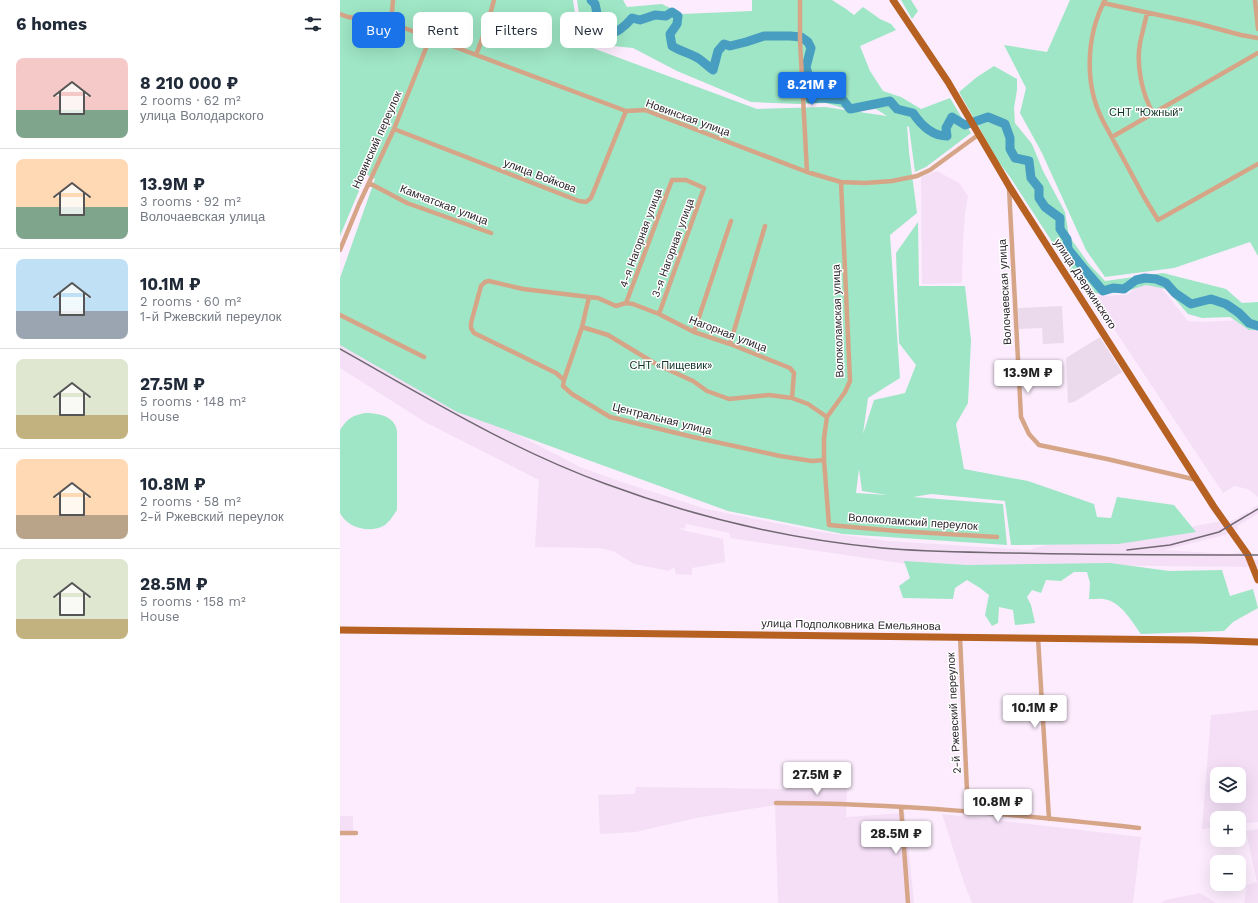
<!DOCTYPE html>
<meta charset="utf-8">
<style>
:root{--surface:#fff;--page:#f6f6f7;--text:#1f2937;--muted:#747a83;--line:#e0e1e3;--accent:#1a73e8}
body{margin:0;font-family:"Work Sans",sans-serif;background:var(--page);color:var(--text);height:100vh;display:flex;flex-direction:column;font-size:15px;white-space:nowrap}
*{box-sizing:border-box;margin:0}
p{font-size:13px;color:var(--muted)}
.icon{flex:none;width:22px;height:22px;fill:none;stroke:currentColor;stroke-width:2;stroke-linecap:round;stroke-linejoin:round}
.map{position:relative;flex:1;overflow:hidden}
.drawer{display:flex;flex-direction:column;background:var(--surface);width:340px}
.drawer>*{flex:none}
.banner{position:absolute;left:12px;top:12px;width:380px;height:36px;display:flex;gap:8px}
.tools{position:absolute;left:870px;top:767px;display:grid;gap:8px}
.tools a{display:grid;place-items:center;width:36px;height:36px;border-radius:8px;background:var(--surface);box-shadow:0 4px 16px #0002;font-size:20px}
.price{position:absolute;translate:-50% -34px;padding:0 9px;border-radius:4px;background:#fff;color:#222;font-size:13px;line-height:26px;filter:drop-shadow(0 1px 2px #0008)}
.price::after{content:'';position:absolute;left:50%;top:24px;width:12px;height:9px;margin-left:-6px;background:inherit;clip-path:polygon(0 0,100% 0,50% 100%)}
.price.selected{background:var(--accent);color:#fff}
ul{padding:0;list-style:none}
li{display:flex;align-items:center;gap:12px;height:100px;padding:0 16px}
li+li{border-top:1px solid var(--line)}
li span{display:grid;place-items:center;flex:none;width:112px;height:80px;border-radius:8px;color:#555}
li>.icon{margin-inline-start:auto}
span .icon{width:48px;height:48px;fill:#fffc;stroke-width:1}
li b{font-size:17px}
h2{display:flex;justify-content:space-between;align-items:center;height:48px;padding:0 16px;font-size:17px}
.pill{padding:0 14px;border-radius:8px;background:var(--surface);box-shadow:0 4px 16px #0002;font-size:14px;line-height:36px}
.pill.selected{background:var(--accent);color:#fff}
main{display:flex;flex:1;min-height:0}
.map>svg:first-child{display:block}
</style>
<main>
<section class="drawer">
<h2>6 homes<svg class="icon" aria-label="filters" viewBox="0 0 24 24"><path d="M4 7h16M4 17h16"/><circle cx="9" cy="7" r="2"/><circle cx="15" cy="17" r="2"/></svg></h2>
<ul>
<li><span style="background:linear-gradient(#f6c9c9 65%,#7fa58c 0)"><svg class="icon" aria-label="home" viewBox="0 0 24 24"><path d="M3 11l9-7 9 7M6 9v11h12V9"/></svg></span><div><b>8 210 000 ₽</b><p>2 rooms · 62 m²</p><p>улица Володарского</p></div></li>
<li><span style="background:linear-gradient(#ffd9b3 60%,#7fa58c 0)"><svg class="icon" aria-label="home" viewBox="0 0 24 24"><path d="M3 11l9-7 9 7M6 9v11h12V9"/></svg></span><div><b>13.9M ₽</b><p>3 rooms · 92 m²</p><p>Волочаевская улица</p></div></li>
<li><span style="background:linear-gradient(#bfe0f5 65%,#9aa5b1 0)"><svg class="icon" aria-label="home" viewBox="0 0 24 24"><path d="M3 11l9-7 9 7M6 9v11h12V9"/></svg></span><div><b>10.1M ₽</b><p>2 rooms · 60 m²</p><p>1-й Ржевский переулок</p></div></li>
<li><span style="background:linear-gradient(#dfe7d0 70%,#c2b280 0)"><svg class="icon" aria-label="home" viewBox="0 0 24 24"><path d="M3 11l9-7 9 7M6 9v11h12V9"/></svg></span><div><b>27.5M ₽</b><p>5 rooms · 148 m²</p><p>House</p></div></li>
<li><span style="background:linear-gradient(#ffd9b3 70%,#b9a48a 0)"><svg class="icon" aria-label="home" viewBox="0 0 24 24"><path d="M3 11l9-7 9 7M6 9v11h12V9"/></svg></span><div><b>10.8M ₽</b><p>2 rooms · 58 m²</p><p>2-й Ржевский переулок</p></div></li>
<li><span style="background:linear-gradient(#dfe7d0 75%,#c2b280 0)"><svg class="icon" aria-label="home" viewBox="0 0 24 24"><path d="M3 11l9-7 9 7M6 9v11h12V9"/></svg></span><div><b>28.5M ₽</b><p>5 rooms · 158 m²</p><p>House</p></div></li>
</ul>
</section>
<div class="map">
<svg width="918" height="903" viewBox="0 0 918 903">
<rect width="100%" height="100%" fill="#fcecfd"/>
<path fill="#f4dff7" fill-rule="evenodd" d="M597,171L619,183L628,196L625,213L623,242L622,283L582,284L581,177Z
M816,281L848,321L865,322L900,320L918,326V497L908,489L894,486L883,493L752,296L787,295L803,282Z
M0,331L133,412L165,430L167,429L240,467L279,481L366,509L481,532L549,541L689,550L712,543L779,540L882,521L883,524L896,519L907,512L910,514L914,511L911,509L918,505V514L897,526L898,529L888,534L825,550L887,554L905,552L909,560H918V567L724,565L587,567L390,538V533L346,524L345,529L336,527L346,531L383,539L385,562L352,568V575L336,574L334,567L329,571L294,564L273,551L259,548L195,547L199,480L85,422L0,368Z
M918,710V822L899,824V818H877V827L862,829L871,715ZM877,774H899V796H877Z
M296,787L507,790L506,817L565,813L574,903H438L435,805L356,818L296,832L260,834L258,795L295,794Z
M602,814L801,837L793,903H632L624,883Z
M0,816H13V832H0Z
M918,829V903H904L907,885L917,882L906,831Z
M860,893L876,903H821L825,900Z"/>
<path fill="#ebdaeb" d="M722,306L724,343L703,344L702,328L679,329L678,308Z
M760,337L782,372L734,402L728,403L726,358Z"/>
<path fill="#9ee6c5" fill-rule="evenodd" d="M0,0H233L239,43L417,109L485,107L547,116L536,109L521,110L503,108L486,103L458,104L411,102L337,71L293,48L263,45L242,35L237,0H283L287,7L322,4L342,14L412,11V0H492L506,9L514,15L523,7L540,19L551,24L556,30L520,46L530,71L543,91L561,97L581,109L610,98L631,133L586,167L575,172L569,127L567,126L569,152L577,213L550,235L560,378L528,398L523,434L534,400L565,393L576,365L559,343L556,253L578,222L579,286H625L631,340L628,403L616,424L624,469L688,481L754,504L757,517L771,518L777,497L834,505L856,532L778,544L671,545L665,501L591,494L573,497L663,504L667,545L503,534L388,511L117,412L0,345V278L35,179L26,174L0,236ZM519,469L522,491L548,495L516,493Z
M561,0H571L578,11L572,19Z
M730,0H918V256L910,242L834,268L765,277L746,250L702,153L680,113L686,88L664,45L707,52Z
M654,66L677,79V90L674,108L675,123L692,144L703,171L725,212L729,236L749,264L765,281L823,273L886,289L902,303L918,302V330H909L890,317L862,318L848,314L826,289L806,285L784,292L746,294L670,177L658,161L619,92L637,77Z
M25,413C36,413 50,415 55,425C57,428 57,432 57,435V510C53,516 50,521 45,525C30,534 7,528 0,513V430C8,418 12,416 25,413Z
M564,561L627,565L770,563L829,571L882,570L890,596L913,589L918,608L893,622L884,631L801,634C792,622 783,605 768,600C762,598 755,599 749,599L750,583L747,572H734L721,581L706,580L701,593L692,590L687,597L691,605L695,623L675,625L673,610L659,607L658,623L652,626L645,615L649,595L640,588L627,580L615,588L613,599L563,598L559,586L570,578Z"/>
<g fill="none" stroke-linecap="round" stroke-linejoin="round">
<path stroke="#489ec0" stroke-width="9" d="M251,0L255,4L257,13L253,19L242,22L240,28C257,45 279,34 292,18L300,20L315,15L326,16L332,12L338,16L337,24L330,34L332,46C340,51 349,53 356,57C362,60 367,66 373,70L378,51L384,44L390,46L406,42L424,36H450L461,37L468,42L471,48L466,67L470,81V99L482,98L503,100L510,109L550,101L557,109L573,113C581,125 592,136 607,136L606,128L612,117L625,125L648,117L665,124L670,138V149L675,158L689,161L691,178L699,188V198L705,207L720,218V229L727,239L728,249L745,270L763,291L773,288L784,289L796,280L805,278L816,279L826,283L835,293L851,304L871,299L886,304L899,313L909,323L918,326"/>
<path stroke="#d6a588" stroke-width="4.5" d="M460,0V41L467,172
M765,0C746,36 744,85 763,121L804,197L818,220L918,164
M915,0L918,29
M763,3L856,23L901,35L918,38
M807,13C805,23 802,33 800,43C796,65 802,94 813,113
M0,14L8,17L51,23L286,111L305,110L467,172L501,182L525,183L552,181L577,176L590,170L638,135
M51,23L53,0
M136,55L147,26L154,0
M54,129L239,201L246,202L251,198L286,111
M772,137L918,53
M501,182L510,381L505,392L487,417L484,438V460L489,525L557,531L657,537
M29,183L67,203L151,233
M669,188L681,417L689,434L699,445L767,459L857,480
M0,250L19,204L54,129L90,38
M249,297L242,327L224,380L223,386L232,394L270,417L353,437L440,456L472,461L484,460
M286,303L332,180H346L364,188L319,314
M0,315L84,357
M242,327L268,335L316,364L353,381L367,391L389,399L429,395L452,398L468,404L487,417
M354,332L391,221
M390,344L425,226
M224,380L216,373L134,333L131,328V323L141,286L145,282L149,281L183,289L249,297L258,298L276,306L286,303L293,304L319,314L354,332L390,344L450,368L454,373L452,398
M620,637L628,813
M698,638L709,819
M436,803C557,803 678,815 799,828
M561,807L568,903
M0,833H16"/>
<path stroke="#b66021" stroke-width="7" d="M553,0L608,82L669,186L874,507L908,555L918,580
M0,630L854,640L918,642"/>
<path stroke="#716872" stroke-width="1.5" d="M0,349C87,398 172,450 266,484C355,517 448,539 542,548C585,552 629,552 672,553C754,555 836,555 918,555
M787,550L830,545L879,532L918,509"/>
</g>
<g text-anchor="middle" dominant-baseline="central" stroke-width="3" stroke-linejoin="round" paint-order="stroke">
<g font-size="11" fill="#113627" stroke="#fff">
<text x="806" y="112">СНТ "Южный"</text>
<text x="331" y="365">СНТ «Пищевик»</text>
</g>
<g font-size="11" fill="#2b252b" stroke="#fff">
<text transform="translate(348 118) rotate(20)">Новинская улица</text>
<text transform="translate(37 140) rotate(-66)">Новинский переулок</text>
<text transform="translate(200 176) rotate(21)">улица Войкова</text>
<text transform="translate(104 205) rotate(21)">Камчатская улица</text>
<text transform="translate(301 238) rotate(-70)">4-я Нагорная улица</text>
<text transform="translate(333 248) rotate(-70)">3-я Нагорная улица</text>
<text transform="translate(745 284) rotate(57)">улица Дзержинского</text>
<text transform="translate(665 292) rotate(-93)">Волочаевская улица</text>
<text transform="translate(498 321) rotate(-92)">Волоколамская улица</text>
<text transform="translate(388 334) rotate(21)">Нагорная улица</text>
<text transform="translate(322 419) rotate(14)">Центральная улица</text>
<text transform="translate(573 522) rotate(4)">Волоколамский переулок</text>
<text transform="translate(511 625) rotate(1)">улица Подполковника Емельянова</text>
<text transform="translate(614 713) rotate(-93)">2-й Ржевский переулок</text>
</g>
</g>
</svg>
<div class="tools">
<a><svg class="icon" aria-label="layers" viewBox="0 0 24 24"><path d="M12 4l9 5-9 5-9-5zM3 14l9 5 9-5"/></svg></a>
<a>+</a>
<a>−</a>
</div>
<b class="price selected" style="left:472px;top:106px">8.21M ₽</b>
<b class="price" style="left:688px;top:394px">13.9M ₽</b>
<b class="price" style="left:695px;top:729px">10.1M ₽</b>
<b class="price" style="left:477px;top:796px">27.5M ₽</b>
<b class="price" style="left:658px;top:823px">10.8M ₽</b>
<b class="price" style="left:556px;top:855px">28.5M ₽</b>
<div class="banner">
<a class="pill selected">Buy</a>
<a class="pill">Rent</a>
<a class="pill">Filters</a>
<a class="pill">New</a>
</div>
</div>
</main>
